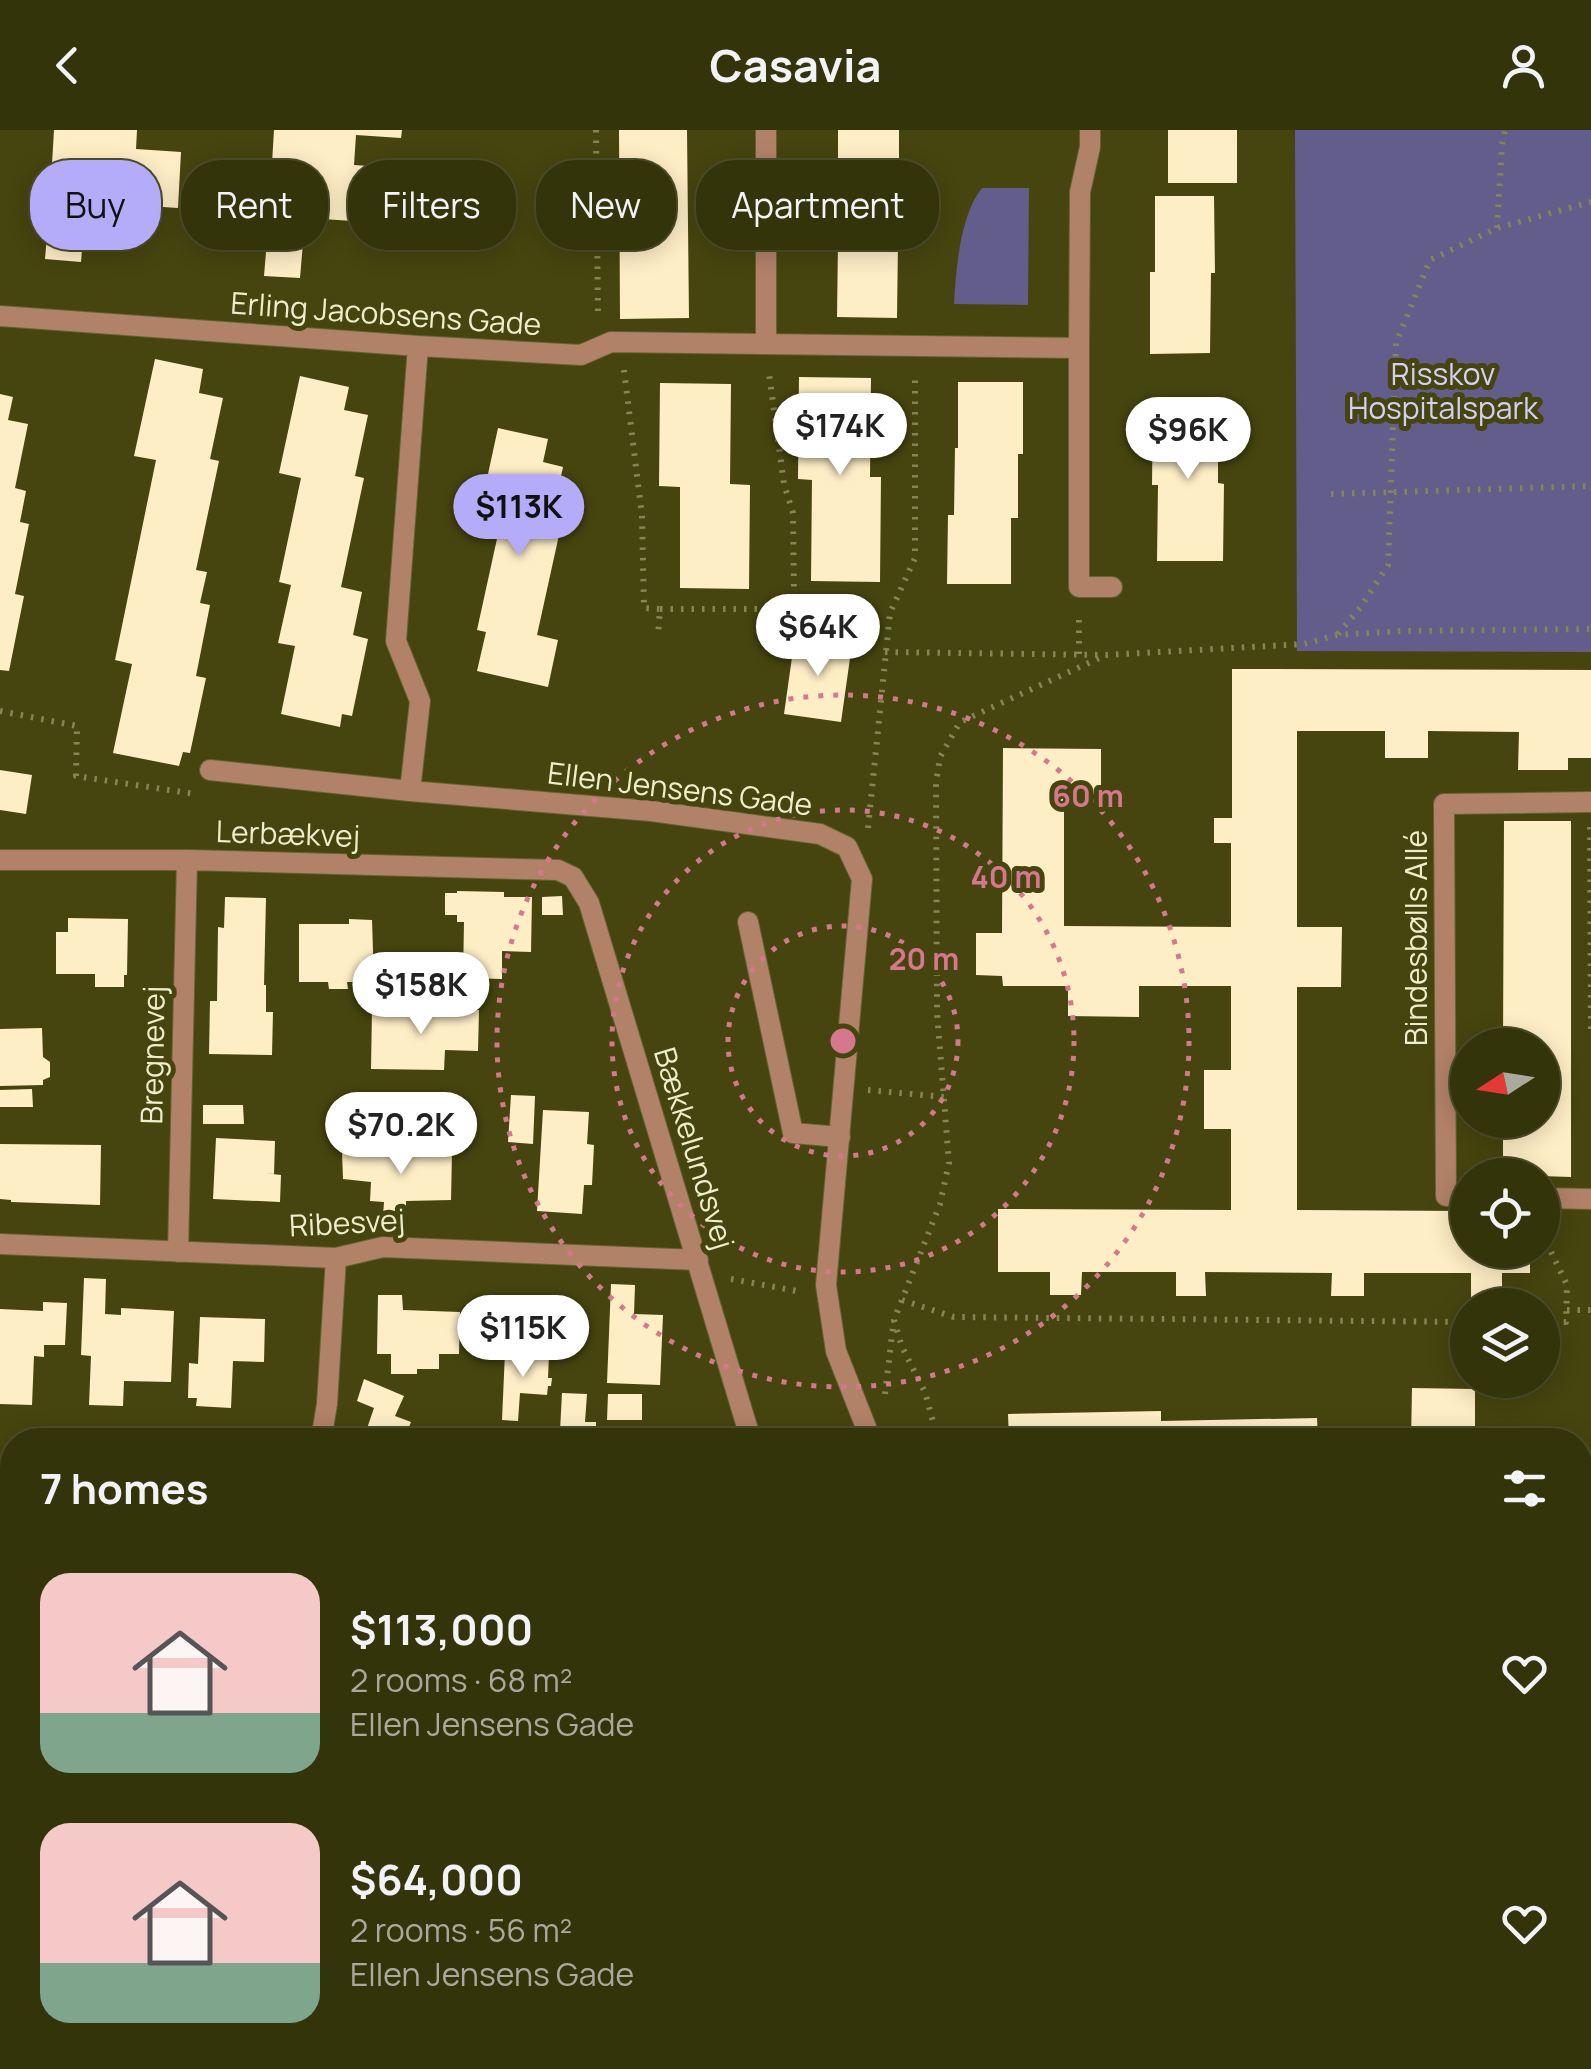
<!DOCTYPE html>
<meta charset="utf-8">
<style>
:root{--surface:#34340b;--page:#3f3f19;--text:#f1f3f6;--muted:#a9aa9d;--line:#4e4f2c;--accent:#b4acf9}
body{margin:0;font-family:Manrope,sans-serif;background:var(--page);color:var(--text);height:100vh;display:flex;flex-direction:column;font-size:38px;white-space:nowrap}
*{box-sizing:border-box;margin:0}
p{font-size:32px;color:var(--muted)}
.icon{flex:none;width:55px;height:55px;fill:none;stroke:currentColor;stroke-width:2;stroke-linecap:round;stroke-linejoin:round}
.map{position:relative;flex:1;overflow:hidden}
.drawer{position:absolute;left:0px;top:1298px;width:1592px;height:642px;display:flex;flex-direction:column;background:var(--surface);border-radius:40px 40px 0 0;box-shadow:0 5px 25px #0003,0 0 0 2px var(--line)}
.drawer>*{flex:none}
.guide{position:absolute;left:30px;top:30px;width:1000px;height:90px;display:flex;gap:20px}
.needle{width:65px;rotate:258deg}
.buttons{position:absolute;left:1450px;top:898px;display:grid;gap:20px}
.buttons a{display:grid;place-items:center;width:110px;height:110px;border-radius:50%;background:var(--surface);box-shadow:0 5px 25px #0003,0 0 0 2px var(--line);font-size:50px}
.price{position:absolute;translate:-50% -85px;padding:0 22px;border-radius:35px;background:#fff;color:#222;font-size:32px;line-height:65px;filter:drop-shadow(0 2px 5px #0008)}
.price::after{content:'';position:absolute;left:50%;top:60px;width:30px;height:22px;margin-left:-15px;background:inherit;clip-path:polygon(0 0,100% 0,50% 100%)}
.price.selected{background:var(--accent);color:#111}
ul{padding:0;list-style:none}
li{display:flex;align-items:center;gap:30px;height:250px;padding:0 40px}
li span{display:grid;place-items:center;flex:none;width:280px;height:200px;border-radius:30px;color:#555}
li>.icon{margin-inline-start:auto}
span .icon{width:120px;height:120px;fill:#fffc;stroke-width:1}
li b{font-size:42px}
h2{display:flex;justify-content:space-between;align-items:center;height:120px;padding:0 40px;font-size:42px}
.tag{padding:0 35px;border-radius:40px;background:var(--surface);box-shadow:0 5px 25px #0003,0 0 0 2px var(--line);font-size:35px;line-height:90px}
.tag.selected{background:var(--accent);color:#111}
header{display:flex;justify-content:space-between;align-items:center;height:130px;padding:0 40px;background:var(--surface);font-size:45px;font-weight:700}
.map>svg:first-child{display:block}
</style>
<header><svg class="icon" aria-label="back" viewBox="0 0 24 24"><path d="M15 5l-7 7 7 7"/></svg>Casavia<svg class="icon" aria-label="person" viewBox="0 0 24 24"><circle cx="12" cy="8" r="4"/><path d="M4 21q1-7 8-7t8 7"/></svg></header>
<div class="map">
<svg width="1591" height="1939" viewBox="0 0 1591 1939">
<rect width="100%" height="100%" fill="#46450f"/>
<path fill="#625d8a" d="M1295,0H1591V522L1297,521Z
M982,58H1029L1028,175L954,174C956,140 960,85 982,58Z"/>
<path fill="#feeec6" d="M54,0H137L136,19L181,22L178,78L104,73L103,87L49,84Z
M274,0H402L401,8L356,5L354,35L400,38L396,94L323,89L322,103L268,100Z
M619,0H687L689,188L620,189Z
M838,0H899V37H890V111H898L897,188L837,187L838,111H833V32H838Z
M1168,0H1237V53H1168Z
M1155,66H1214L1215,143H1211L1210,223L1150,224V142H1155Z
M48,94L84,97L81,132L45,129Z
M267,110L303,113L300,148L264,146Z
M155,229L203,239L199,263L223,268L210,329L219,331L196,440L207,442L200,473L210,475L196,546L206,548L190,623L183,622L179,636L113,623L132,534L115,530L156,330L134,326Z
M300,246L349,257L344,280L368,285L355,346L364,348L341,457L362,462L353,505L368,509L352,586L342,584L340,597L281,584L295,516L278,513L291,455L279,452L301,348L279,343Z
M799,247L871,248L870,347H881L880,452L811,451L812,350L798,349Z
M958,252H1023V324H1018V388H1011V454H947L948,385H954L955,318H958Z
M660,253L731,254L730,354L750,355L749,459L680,458V357L659,356Z
M0,264L13,267L8,290L28,294L15,358L26,361L20,392L29,394L15,464L24,466L9,541L0,540Z
M1153,273L1218,274V353L1224,354L1223,431H1157L1158,355H1152Z
M498,298L548,309L543,332L563,337L549,403L559,405L537,505L558,510L548,557L477,541L486,502L477,500L500,395L478,390Z
M795,506L852,514L841,592L784,584Z
M1232,539L1591,540V628H1568V640H1518L1519,602L1428,601V628H1385V601H1297V797H1342L1341,857H1297V1080L1468,1081V1120H1530V1143H1502V1173H1471V1143H1364V1166H1331L1332,1143L1205,1142L1206,1166H1176V1142H1082L1081,1165H1050V1142H998V1079L1231,1080V999H1204V940H1231V856H1139V887L1068,886V856H1003L1002,846L976,845V803H1002L1003,618L1101,619V664H1064V796L1231,797V713H1214V688H1232Z
M0,640L32,645L26,684L0,680Z
M1504,691H1571V1047L1503,1045V990H1542V915H1503Z
M457,761L504,762V767H532L531,822L502,821V849L463,848L464,792H457V785H445V763H457Z
M562,766L563,785H542V767Z
M225,767L266,768L264,855H266V882H273L272,925L209,924L210,871H217L218,797L224,798Z
M68,788L128,789L127,845H124V857H95V844H56V802H68Z
M349,789L372,790L374,852H347L348,859H329L328,852H299V794H349Z
M372,879L479,880L478,921L445,920L444,940L371,939Z
M42,898L43,927L50,932V947L43,950V955L0,956V899Z
M32,959L33,977H0V960Z
M511,965L535,966L533,1014L508,1012Z
M203,975H243L244,994H203Z
M543,980L589,982L587,1014L594,1015L592,1055H584L582,1084L537,1081Z
M216,1008L275,1011L274,1044L264,1043L281,1045L280,1072L213,1069Z
M0,1014L101,1015L100,1075L11,1072V1070L0,1069Z
M342,1022H452L451,1070L406,1071V1086H383L384,1072L370,1071L371,1052L343,1049Z
M84,1148L106,1149L105,1184L121,1185V1178L174,1181L171,1252L124,1251L123,1276L89,1275L91,1226L81,1225Z
M611,1154L635,1155L634,1184L663,1185L660,1255L607,1253Z
M378,1165H402L403,1180L460,1182L459,1224H439V1239H417V1244H391V1224H377Z
M43,1172L67,1173L65,1215H44V1227L34,1226L32,1275L0,1274V1179L43,1181Z
M200,1187L265,1189L264,1232L233,1231L231,1278L196,1276L197,1268H188L189,1233L198,1234Z
M505,1222L549,1225L548,1248H552L551,1256H548L547,1265L520,1263L518,1291L502,1290Z
M364,1249L404,1266L395,1286L411,1292L409,1297L445,1310H363L374,1278L357,1271Z
M1412,1258L1475,1259V1310H1411Z
M562,1263L587,1264L585,1292H596V1303L560,1301Z
M608,1264H642V1290H607Z
M1161,1281V1291L1317,1288L1318,1310H1009L1008,1284Z
M0,1496L12,1503V1554L0,1548Z
M0,1611L12,1618V1674L0,1667Z
M0,1720L12,1728V1752L0,1745Z
M0,1796L12,1803V1811L0,1839Z
M82,1928H115L131,1936L130,1939H75Z
M180,1928H202L196,1937Z
M360,1928H471V1939H360Z
M590,1928H659V1939H590Z
M1202,1928H1226L1232,1939H1208Z
M1503,1928H1579V1932H1503Z"/>
<g fill="none" stroke-linecap="round" stroke-linejoin="round">
<defs>
<path id="service" d="M210,640L410,661
M748,792L793,1003L840,1007
M1138,1928L1144,1939"/>
<path id="minor" d="M0,186L418,216L581,225L611,212L1079,218V457H1112
M766,214V0
M418,216L396,511L420,571L410,661L651,681L820,704L847,717L862,749L826,1155L836,1221L871,1310
M1079,218L1080,62L1090,17V0
M0,730H187L558,740L573,747L589,773L751,1310
M1468,1066H1446L1444,674L1591,672
M1542,1068L1591,1069
M0,1114L336,1128L383,1117L698,1130
M178,1122L187,730
M321,1310L327,1274L336,1128
M1580,1683H1591
M0,1898L12,1876
M1019,1928L1026,1939"/>
</defs>
<use href="#service" stroke="#646331" stroke-width="22"/>
<use href="#minor" stroke="#646331" stroke-width="22"/>
<path stroke="#868557" stroke-width="6" stroke-dasharray="2.5 8" stroke-linecap="butt" d="M596,0L598,189
M1497,98L1502,15L1505,0
M624,240L642,386L644,478L660,479L658,506
M1331,364L1591,356
M660,479H772L794,466L793,383L784,354L769,243
M1338,504L1360,478L1388,435L1396,213L1430,130L1497,98L1591,72
M885,522L1106,525L1304,514L1337,505L1403,501L1591,499
M1079,524V486
M0,581L77,596L76,646L195,664
M1590,697L1591,900
M868,698L890,483L915,428V243
M868,960L944,967
M1542,1103L1567,1155L1566,1192H1542
M731,1149L797,1161
M902,1170L954,1187L1468,1192
M1567,1180H1591
M885,1264L893,1197
M938,1310L925,1262L902,1217L894,1190L940,1074L949,1033L937,882L936,653L940,627L960,592L1106,525
M1580,1642H1591
M1482,1928V1935L1486,1939"/>
<use href="#service" stroke="#b28268" stroke-width="20"/>
<use href="#minor" stroke="#b28268" stroke-width="20"/>
</g>
<g fill="none" stroke="#d5788d" stroke-width="5" stroke-dasharray="5 10">
<circle cx="843" cy="911" r="115"/>
<circle cx="843" cy="911" r="231"/>
<circle cx="843" cy="911" r="346"/>
</g>
<g text-anchor="middle" dominant-baseline="central" stroke-width="10" stroke-linejoin="round" paint-order="stroke">
<g font-size="30" fill="#edeecb" stroke="#46450f">
<text transform="translate(386 183) rotate(4)">Erling Jacobsens Gade</text>
<text transform="translate(680 658) rotate(7)">Ellen Jensens Gade</text>
<text transform="translate(288 703) rotate(2)">Lerbækvej</text>
<text transform="translate(1415 808) rotate(-90)">Bindesbølls Allé</text>
<text transform="translate(152 925) rotate(-89)">Bregnevej</text>
<text transform="translate(695 1018) rotate(73)">Bækkelundsvej</text>
<text transform="translate(347 1092) rotate(-3)">Ribesvej</text>
</g>
<g font-size="30" fill="#d2d0f5" stroke="#46450f">
<text x="1443" y="243">Risskov<tspan x="1443" dy="34">Hospitalspark</tspan></text>
</g>
</g>
<circle cx="843" cy="911" r="15" fill="#d5788d" stroke="#46450f" stroke-width="5"/>
<g font-size="30" text-anchor="middle" font-weight="bold" fill="#d5788d" stroke="#46450f" stroke-width="10" stroke-linejoin="round" paint-order="stroke">
<text x="1088" y="677">60 m</text>
<text x="1006" y="758">40 m</text>
<text x="924" y="840">20 m</text>
</g>
</svg>
<div class="buttons">
<a><svg class="needle" viewBox="-14 -14 28 28"><path d="M0-13l5 13h-10z" fill="#e53935"/><path d="M0 13l5-13h-10z" fill="#a9aa9d"/></svg></a>
<a><svg class="icon" aria-label="locate" viewBox="0 0 24 24"><circle cx="12" cy="12" r="6"/><path d="M12 2v4M12 18v4M2 12h4M18 12h4"/></svg></a>
<a><svg class="icon" aria-label="layers" viewBox="0 0 24 24"><path d="M12 4l9 5-9 5-9-5zM3 14l9 5 9-5"/></svg></a>
</div>
<b class="price" style="left:840px;top:348px">$174K</b>
<b class="price" style="left:1188px;top:352px">$96K</b>
<b class="price selected" style="left:519px;top:429px">$113K</b>
<b class="price" style="left:818px;top:549px">$64K</b>
<b class="price" style="left:421px;top:907px">$158K</b>
<b class="price" style="left:401px;top:1047px">$70.2K</b>
<b class="price" style="left:523px;top:1250px">$115K</b>
<div class="guide">
<a class="tag selected">Buy</a>
<a class="tag">Rent</a>
<a class="tag">Filters</a>
<a class="tag">New</a>
<a class="tag">Apartment</a>
</div>
<section class="drawer">
<h2>7 homes<svg class="icon" aria-label="filters" viewBox="0 0 24 24"><path d="M4 7h16M4 17h16"/><circle cx="9" cy="7" r="2"/><circle cx="15" cy="17" r="2"/></svg></h2>
<ul>
<li><span style="background:linear-gradient(#f6c9c9 70%,#7fa58c 0)"><svg class="icon" aria-label="home" viewBox="0 0 24 24"><path d="M3 11l9-7 9 7M6 9v11h12V9"/></svg></span><div><b>$113,000</b><p>2 rooms · 68 m²</p><p>Ellen Jensens Gade</p></div><svg class="icon" aria-label="heart" viewBox="0 0 24 24"><path d="M12 20l-8-8c-3-5 5-10 8-4 3-6 11-1 8 4z"/></svg></li>
<li><span style="background:linear-gradient(#f6c9c9 70%,#7fa58c 0)"><svg class="icon" aria-label="home" viewBox="0 0 24 24"><path d="M3 11l9-7 9 7M6 9v11h12V9"/></svg></span><div><b>$64,000</b><p>2 rooms · 56 m²</p><p>Ellen Jensens Gade</p></div><svg class="icon" aria-label="heart" viewBox="0 0 24 24"><path d="M12 20l-8-8c-3-5 5-10 8-4 3-6 11-1 8 4z"/></svg></li>
</ul>
</section>
</div>
